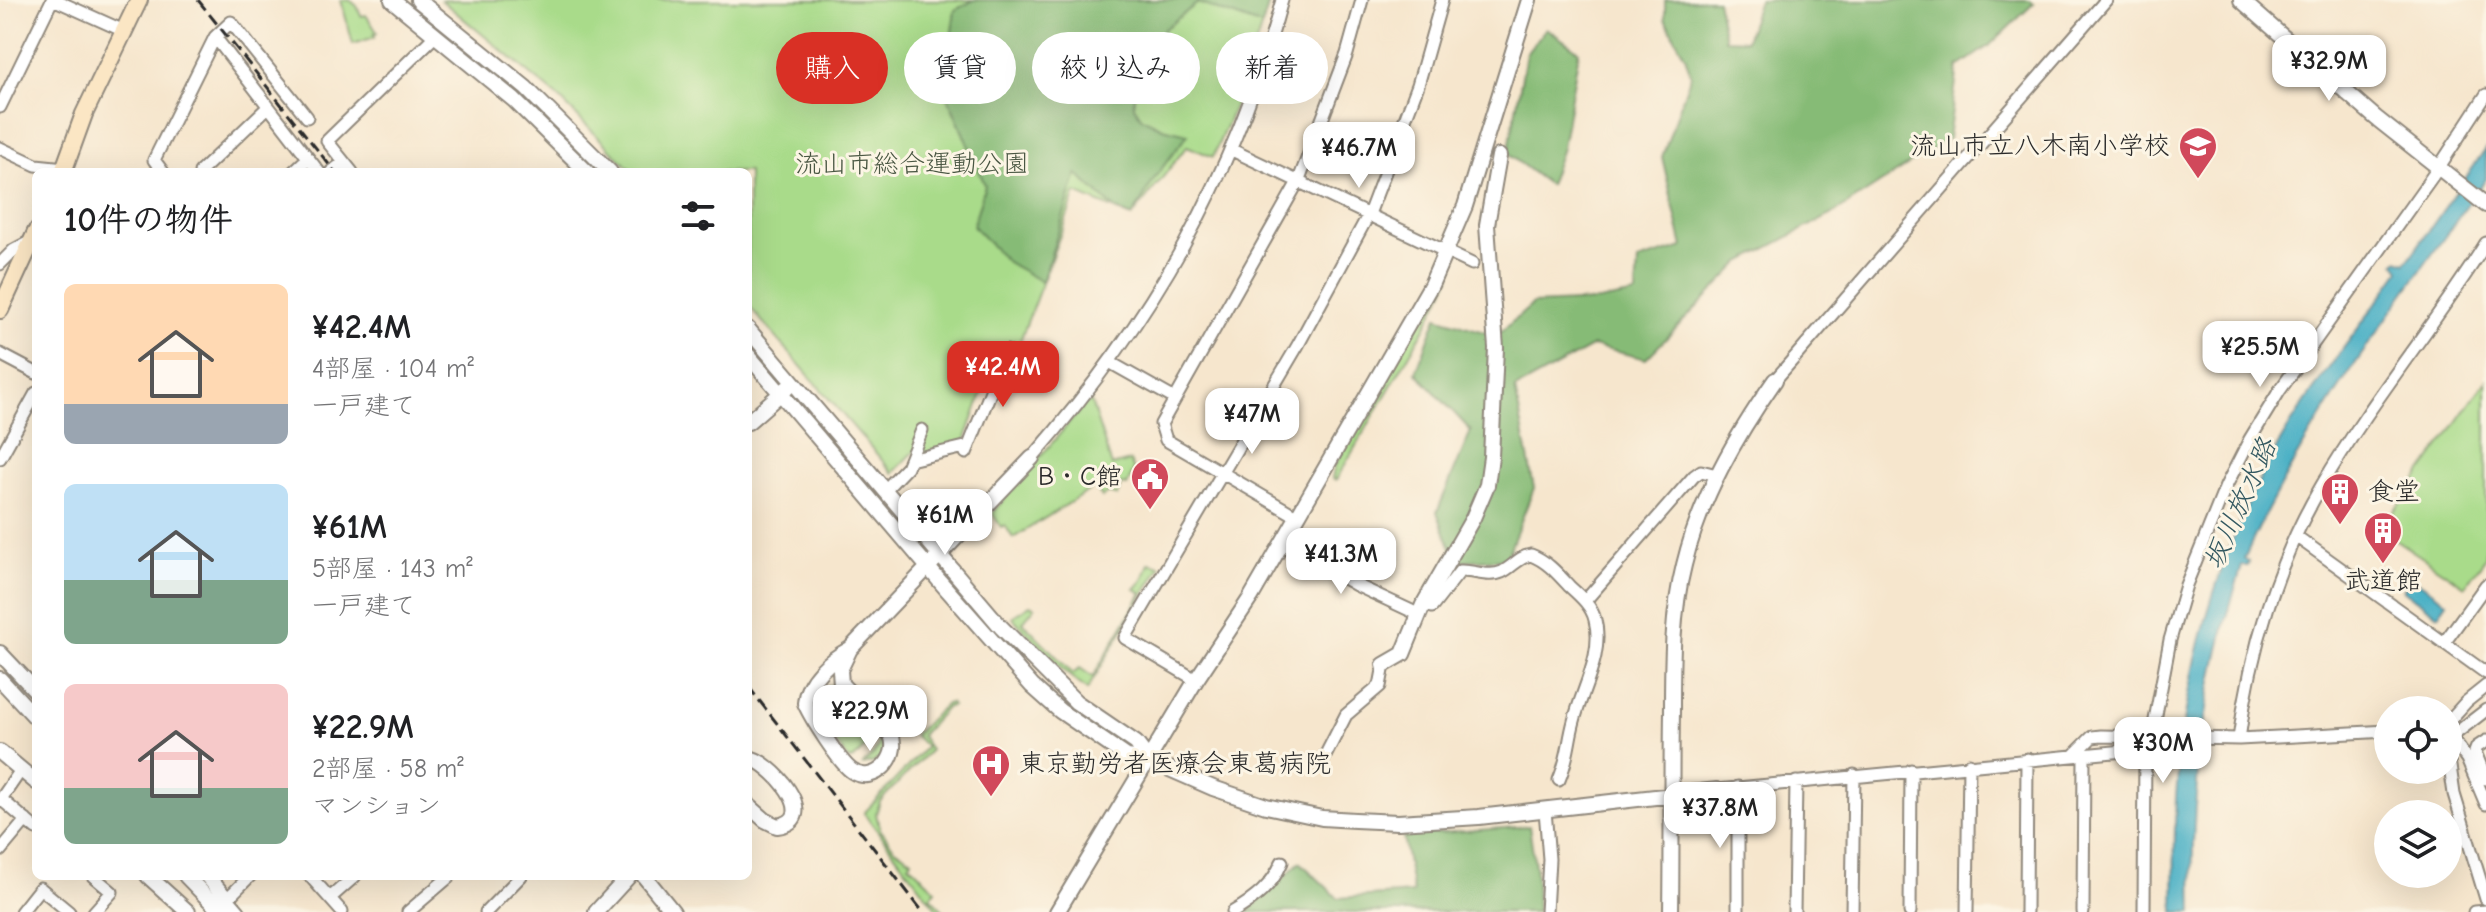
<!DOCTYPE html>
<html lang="ja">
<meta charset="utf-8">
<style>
:root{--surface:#fff;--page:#f6f6f6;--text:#202124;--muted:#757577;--accent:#d93025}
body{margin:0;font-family:"Comic Neue","Klee One",sans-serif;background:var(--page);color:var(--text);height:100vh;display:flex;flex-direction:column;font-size:30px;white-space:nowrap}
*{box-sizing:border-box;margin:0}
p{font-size:26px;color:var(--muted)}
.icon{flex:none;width:44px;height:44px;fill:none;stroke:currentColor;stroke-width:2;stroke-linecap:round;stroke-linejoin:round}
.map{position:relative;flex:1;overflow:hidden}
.side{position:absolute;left:32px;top:168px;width:720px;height:712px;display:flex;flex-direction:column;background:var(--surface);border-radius:12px;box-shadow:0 8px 32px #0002}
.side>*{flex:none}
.banner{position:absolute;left:776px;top:32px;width:760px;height:72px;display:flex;gap:16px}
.controls{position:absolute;left:2374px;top:696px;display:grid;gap:16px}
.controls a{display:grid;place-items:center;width:88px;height:88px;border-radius:50%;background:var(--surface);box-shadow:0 8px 32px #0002;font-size:40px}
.price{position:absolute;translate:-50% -68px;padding:0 18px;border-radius:16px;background:#fff;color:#222;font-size:26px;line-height:52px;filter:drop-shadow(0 2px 4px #0008)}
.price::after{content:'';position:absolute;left:50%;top:48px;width:24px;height:18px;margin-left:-12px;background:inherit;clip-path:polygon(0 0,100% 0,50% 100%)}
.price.on{background:var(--accent);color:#fff}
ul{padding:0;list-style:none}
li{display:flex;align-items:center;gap:24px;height:200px;padding:0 32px}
li span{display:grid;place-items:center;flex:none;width:224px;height:160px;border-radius:12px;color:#555}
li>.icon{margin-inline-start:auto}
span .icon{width:96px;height:96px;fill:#fffc;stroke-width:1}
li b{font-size:34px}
h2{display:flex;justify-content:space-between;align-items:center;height:96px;padding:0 32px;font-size:34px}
.tag{padding:0 28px;border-radius:36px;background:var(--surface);box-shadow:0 8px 32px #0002;font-size:28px;line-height:72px}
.tag.on{background:var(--accent);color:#fff}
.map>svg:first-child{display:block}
</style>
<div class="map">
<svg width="2486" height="912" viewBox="0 0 2486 912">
<rect width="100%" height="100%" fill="#fcf5e5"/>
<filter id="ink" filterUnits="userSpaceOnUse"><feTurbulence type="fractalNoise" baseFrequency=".0125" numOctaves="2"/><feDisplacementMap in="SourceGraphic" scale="16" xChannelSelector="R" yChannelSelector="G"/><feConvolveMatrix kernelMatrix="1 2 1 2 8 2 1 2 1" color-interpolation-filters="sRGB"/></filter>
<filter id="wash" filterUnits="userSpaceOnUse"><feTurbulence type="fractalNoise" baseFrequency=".006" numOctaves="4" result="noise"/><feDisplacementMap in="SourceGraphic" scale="32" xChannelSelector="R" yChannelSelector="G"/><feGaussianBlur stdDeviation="1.8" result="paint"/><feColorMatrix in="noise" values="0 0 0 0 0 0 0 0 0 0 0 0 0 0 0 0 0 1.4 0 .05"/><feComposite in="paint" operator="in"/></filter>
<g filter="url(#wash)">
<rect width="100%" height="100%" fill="#f6e6cd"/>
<path fill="#a9db8a" stroke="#6a835a" stroke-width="2" d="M341,0H350L357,6L361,16L366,15L377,32L374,34L375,37L353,44Z
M441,0H1270L1240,93L1213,157L1187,146L1132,217L1076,193L1017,349L999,347L965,441L923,454L916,450L893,473L748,305V172H633L558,97Z
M1445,271L1452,274L1426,326L1336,480L1332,478L1335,465L1421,317Z
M2486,381V557L2465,586L2393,538L2389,519Z
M1087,402H1091L1112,466L1130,461L1134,470L1127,486L1121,484L1117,496L1109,493L1102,497L1095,487L1013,538L1005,525L1001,527L992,513Z
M1149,563L1161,566L1087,690L1058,666L1012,617L1030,605L1035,607L1023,622L1073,674L1080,668L1093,677L1142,593L1135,589L1143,580Z
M832,685L881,734L884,754L875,762L863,765C866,760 873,756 876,750C886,733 856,711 842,710L824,725C817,712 806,699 818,687Z
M950,703L952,706L947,707L921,735L930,750L880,801L876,814L880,829L894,848L912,860L909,864L936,890L930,897L945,912H939L864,813L926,747L914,735L946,704Z
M842,717H849L867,739V745L854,759L849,760L830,735L831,727Z"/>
<path fill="#86bb76" stroke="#587350" stroke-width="2" d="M974,0H1270L1262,26L1198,3L1164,29L1149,69L1134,96V106L1142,118L1163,128L1188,134L1156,176L1132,217L1116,210L1077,174L1042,282L1007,262L973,226L985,185L944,88L955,10Z
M1665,0H1717L1725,39L1746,40L1759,0H2030L2034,3L1990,45L1958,67L1948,139L1836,212L1741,262L1646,359L1593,346L1515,389L1534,488L1506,559L1456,561L1437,512L1471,431L1416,372L1437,317L1496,336L1533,304L1599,301L1636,294L1638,261L1683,247L1662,157L1691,75L1685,56L1665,19Z
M1546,28L1579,51L1562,148L1549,185L1508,154L1526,54Z
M1529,826L1536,872L1537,912H1247L1300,862L1338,898L1413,893L1403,836Z"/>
<path fill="#46afc5" stroke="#386d78" stroke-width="2" d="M2486,149V179C2399,302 2305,422 2244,559L2249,562L2248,566H2242C2206,678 2189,794 2193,912H2174C2175,874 2174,835 2176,797C2185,661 2225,522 2301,408C2332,361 2368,317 2400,270L2395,263L2398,260L2406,263Z
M2413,578L2447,602L2438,615L2403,590Z"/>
</g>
<g filter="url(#ink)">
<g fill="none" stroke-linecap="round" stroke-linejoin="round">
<defs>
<path id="minor" d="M55,0L124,31
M215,37L319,172
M0,107L52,0
M0,148L36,165L65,168
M1232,150L1472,264
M163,172L154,160L215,37L231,22L307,117
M200,172L268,107
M293,172L308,158
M331,172L344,162
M352,172L327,141L436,35
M0,264L14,250L31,241
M0,354L36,373
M1111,363L1175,399
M1775,380L2106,0
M966,453L1007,351
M0,458L36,393
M1032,458C1154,318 1233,180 1282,0
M910,460L969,446
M885,490L907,467L922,430
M1298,517L1166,440L1161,424L1299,180L1347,54L1362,0
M2297,537L2486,673
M1283,543L1356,585L1418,614
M1585,601L1694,476L1701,471L1717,475
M1423,605L1432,607L1460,571C1473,570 1489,578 1502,572C1513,567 1518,557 1531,555C1547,561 1558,574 1569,586C1579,595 1592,606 1595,620C1604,654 1582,689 1574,721C1568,743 1569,756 1559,780
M2444,643L2486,585
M1196,680L1125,638L1298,345L1369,214L1418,85L1442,0
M2448,722L2466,702L2486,686
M2448,733L2467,759L2486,804
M2152,736L2170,640L2186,585L2226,486L2250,439L2280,390L2439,167L2486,95
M2451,737L2486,710
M2239,739C2250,651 2277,561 2322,485C2371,401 2434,326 2486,243
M2486,741L2477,747L2475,752L2486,779
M2448,752L2454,794L2486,899
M2074,755L2092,737L2101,736L2239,739L2388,731
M1323,760L1346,715L1380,686L1384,665
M21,770L1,799L36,829
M1717,790L2145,749L2144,912
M1545,810L1549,859L1546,912
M0,851L26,820
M93,876L112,892L94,912
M310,876L342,912
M330,898L355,876
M227,899L250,876
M21,912L40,888L69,912
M408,912L450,876
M486,912L521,876
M1233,912C1255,899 1272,886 1282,862
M1738,912V787
M1794,912L1796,782
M1852,912L1854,775
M1910,912L1911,770
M1967,912L1969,764
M2026,912L2027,759
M2083,912L2084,754
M2474,912L2486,911"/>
<path id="tertiary" d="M392,0L514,100L587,172
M418,0L526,88L610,172
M2241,0L2376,118L2486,205
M748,329L1001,627L1076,702L1136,743L1149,760
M748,355L943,585L1032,686L1060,711L1127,757L1149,760L1213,788L1266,806L1322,818L1355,820L1398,822L1479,817L1717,790
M748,422L787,388
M850,649C830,660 807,679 805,703C811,717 840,763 852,771C874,786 901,757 891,735L841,684L840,670L850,649L1032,458
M0,653L36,691
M1384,665L1403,654L1423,605L1473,518L1487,485L1491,457L1496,348L1487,225L1499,156
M0,679L36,718
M0,752L36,782
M748,758C769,759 824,820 777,826L765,820L748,805
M148,876L188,912
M186,876L221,912
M207,876L238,912
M644,876L673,912
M596,912L629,876
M1057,912L1196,680L1251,597L1431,285L1465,206L1529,0
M1671,912C1672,845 1671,778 1672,711C1672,662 1672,612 1684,565C1700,498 1736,436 1775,380"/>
<path id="secondary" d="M63,172L84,114L139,0
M0,310L36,232"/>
</defs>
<use href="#minor" stroke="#90887c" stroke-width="15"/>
<use href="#tertiary" stroke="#90887c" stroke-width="18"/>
<use href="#secondary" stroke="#90887c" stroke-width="20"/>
<use href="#minor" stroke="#fff" stroke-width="11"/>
<use href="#tertiary" stroke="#fff" stroke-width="14"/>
<use href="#secondary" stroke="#fbe6c4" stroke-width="16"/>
<path stroke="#2b2b2b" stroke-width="3" stroke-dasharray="12 6" stroke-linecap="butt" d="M198,0L335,172
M748,686L923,912"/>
</g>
</g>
<defs>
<symbol id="school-pin" viewBox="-11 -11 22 30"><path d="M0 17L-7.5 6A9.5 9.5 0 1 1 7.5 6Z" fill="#d1495b" stroke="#fcf5e5"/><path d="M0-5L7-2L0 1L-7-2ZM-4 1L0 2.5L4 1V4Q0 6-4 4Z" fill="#fff"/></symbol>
<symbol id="civic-pin" viewBox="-11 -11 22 30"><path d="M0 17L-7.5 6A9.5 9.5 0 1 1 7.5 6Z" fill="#d1495b" stroke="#fcf5e5"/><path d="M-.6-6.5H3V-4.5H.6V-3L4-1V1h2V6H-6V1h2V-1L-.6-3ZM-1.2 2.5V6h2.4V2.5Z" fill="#fff"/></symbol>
<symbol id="building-pin" viewBox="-11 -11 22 30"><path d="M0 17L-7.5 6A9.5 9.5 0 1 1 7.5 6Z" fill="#d1495b" stroke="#fcf5e5"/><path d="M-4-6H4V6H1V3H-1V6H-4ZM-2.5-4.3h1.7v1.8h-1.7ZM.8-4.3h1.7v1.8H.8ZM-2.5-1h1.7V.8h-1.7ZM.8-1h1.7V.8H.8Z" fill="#fff"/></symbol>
<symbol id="hospital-pin" viewBox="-11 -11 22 30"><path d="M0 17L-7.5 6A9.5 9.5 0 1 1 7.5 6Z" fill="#d1495b" stroke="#fcf5e5"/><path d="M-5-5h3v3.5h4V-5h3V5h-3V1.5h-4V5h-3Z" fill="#fff"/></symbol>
</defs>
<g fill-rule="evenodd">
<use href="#school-pin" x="2176" y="124" width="44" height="60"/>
<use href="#civic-pin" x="1128" y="455" width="44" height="60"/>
<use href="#building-pin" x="2318" y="470" width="44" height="60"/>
<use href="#building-pin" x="2361" y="509" width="44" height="60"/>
<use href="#hospital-pin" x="969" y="742" width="44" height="60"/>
</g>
<g text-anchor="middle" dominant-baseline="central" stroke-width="6" stroke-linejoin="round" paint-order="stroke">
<g font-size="26" fill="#2b2b2b" stroke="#fcf5e5" text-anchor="end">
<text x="2170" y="146">流山市立八木南小学校</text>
<text x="1122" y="477">B・C館</text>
<text x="2368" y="492" text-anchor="start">食堂</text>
<text x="2383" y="581" text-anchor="middle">武道館</text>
<text x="1019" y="764" text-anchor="start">東京勤労者医療会東葛病院</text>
</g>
<g font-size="26" fill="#4a5743" stroke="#fcf5e5">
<text x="912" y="164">流山市総合運動公園</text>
</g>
<g font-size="28" font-style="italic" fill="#345961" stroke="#fcf5e5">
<text transform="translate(2240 504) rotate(-66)">坂川放水路</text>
</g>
</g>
</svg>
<div class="controls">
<a><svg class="icon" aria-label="locate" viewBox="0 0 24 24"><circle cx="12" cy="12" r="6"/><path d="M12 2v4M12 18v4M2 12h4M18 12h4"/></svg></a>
<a><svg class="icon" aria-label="layers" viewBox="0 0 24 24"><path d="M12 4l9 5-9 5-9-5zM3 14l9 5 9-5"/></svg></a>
</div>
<b class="price" style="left:2329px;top:103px">¥32.9M</b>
<b class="price" style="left:1359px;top:190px">¥46.7M</b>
<b class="price" style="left:2260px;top:389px">¥25.5M</b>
<b class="price on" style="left:1003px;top:409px">¥42.4M</b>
<b class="price" style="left:1252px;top:456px">¥47M</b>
<b class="price" style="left:945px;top:557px">¥61M</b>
<b class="price" style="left:1341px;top:596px">¥41.3M</b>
<b class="price" style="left:870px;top:753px">¥22.9M</b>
<b class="price" style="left:2163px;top:785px">¥30M</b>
<b class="price" style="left:1720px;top:850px">¥37.8M</b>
<div class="banner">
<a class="tag on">購入</a>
<a class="tag">賃貸</a>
<a class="tag">絞り込み</a>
<a class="tag">新着</a>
</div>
<section class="side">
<h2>10件の物件<svg class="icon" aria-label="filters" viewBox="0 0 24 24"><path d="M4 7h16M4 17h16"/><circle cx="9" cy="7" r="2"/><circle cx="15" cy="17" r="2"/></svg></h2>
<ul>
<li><span style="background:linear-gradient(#ffd9b3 75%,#9aa5b1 0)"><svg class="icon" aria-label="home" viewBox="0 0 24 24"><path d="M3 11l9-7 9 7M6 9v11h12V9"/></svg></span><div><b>¥42.4M</b><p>4部屋 · 104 m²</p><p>一戸建て</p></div></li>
<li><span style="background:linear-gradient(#bfe0f5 60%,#7fa58c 0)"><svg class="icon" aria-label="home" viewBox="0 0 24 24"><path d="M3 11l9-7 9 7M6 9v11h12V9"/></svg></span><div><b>¥61M</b><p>5部屋 · 143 m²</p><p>一戸建て</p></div></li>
<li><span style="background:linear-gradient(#f6c9c9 65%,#7fa58c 0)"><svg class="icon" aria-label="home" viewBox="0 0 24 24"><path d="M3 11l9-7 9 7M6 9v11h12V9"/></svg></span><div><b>¥22.9M</b><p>2部屋 · 58 m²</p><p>マンション</p></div></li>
</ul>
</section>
</div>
